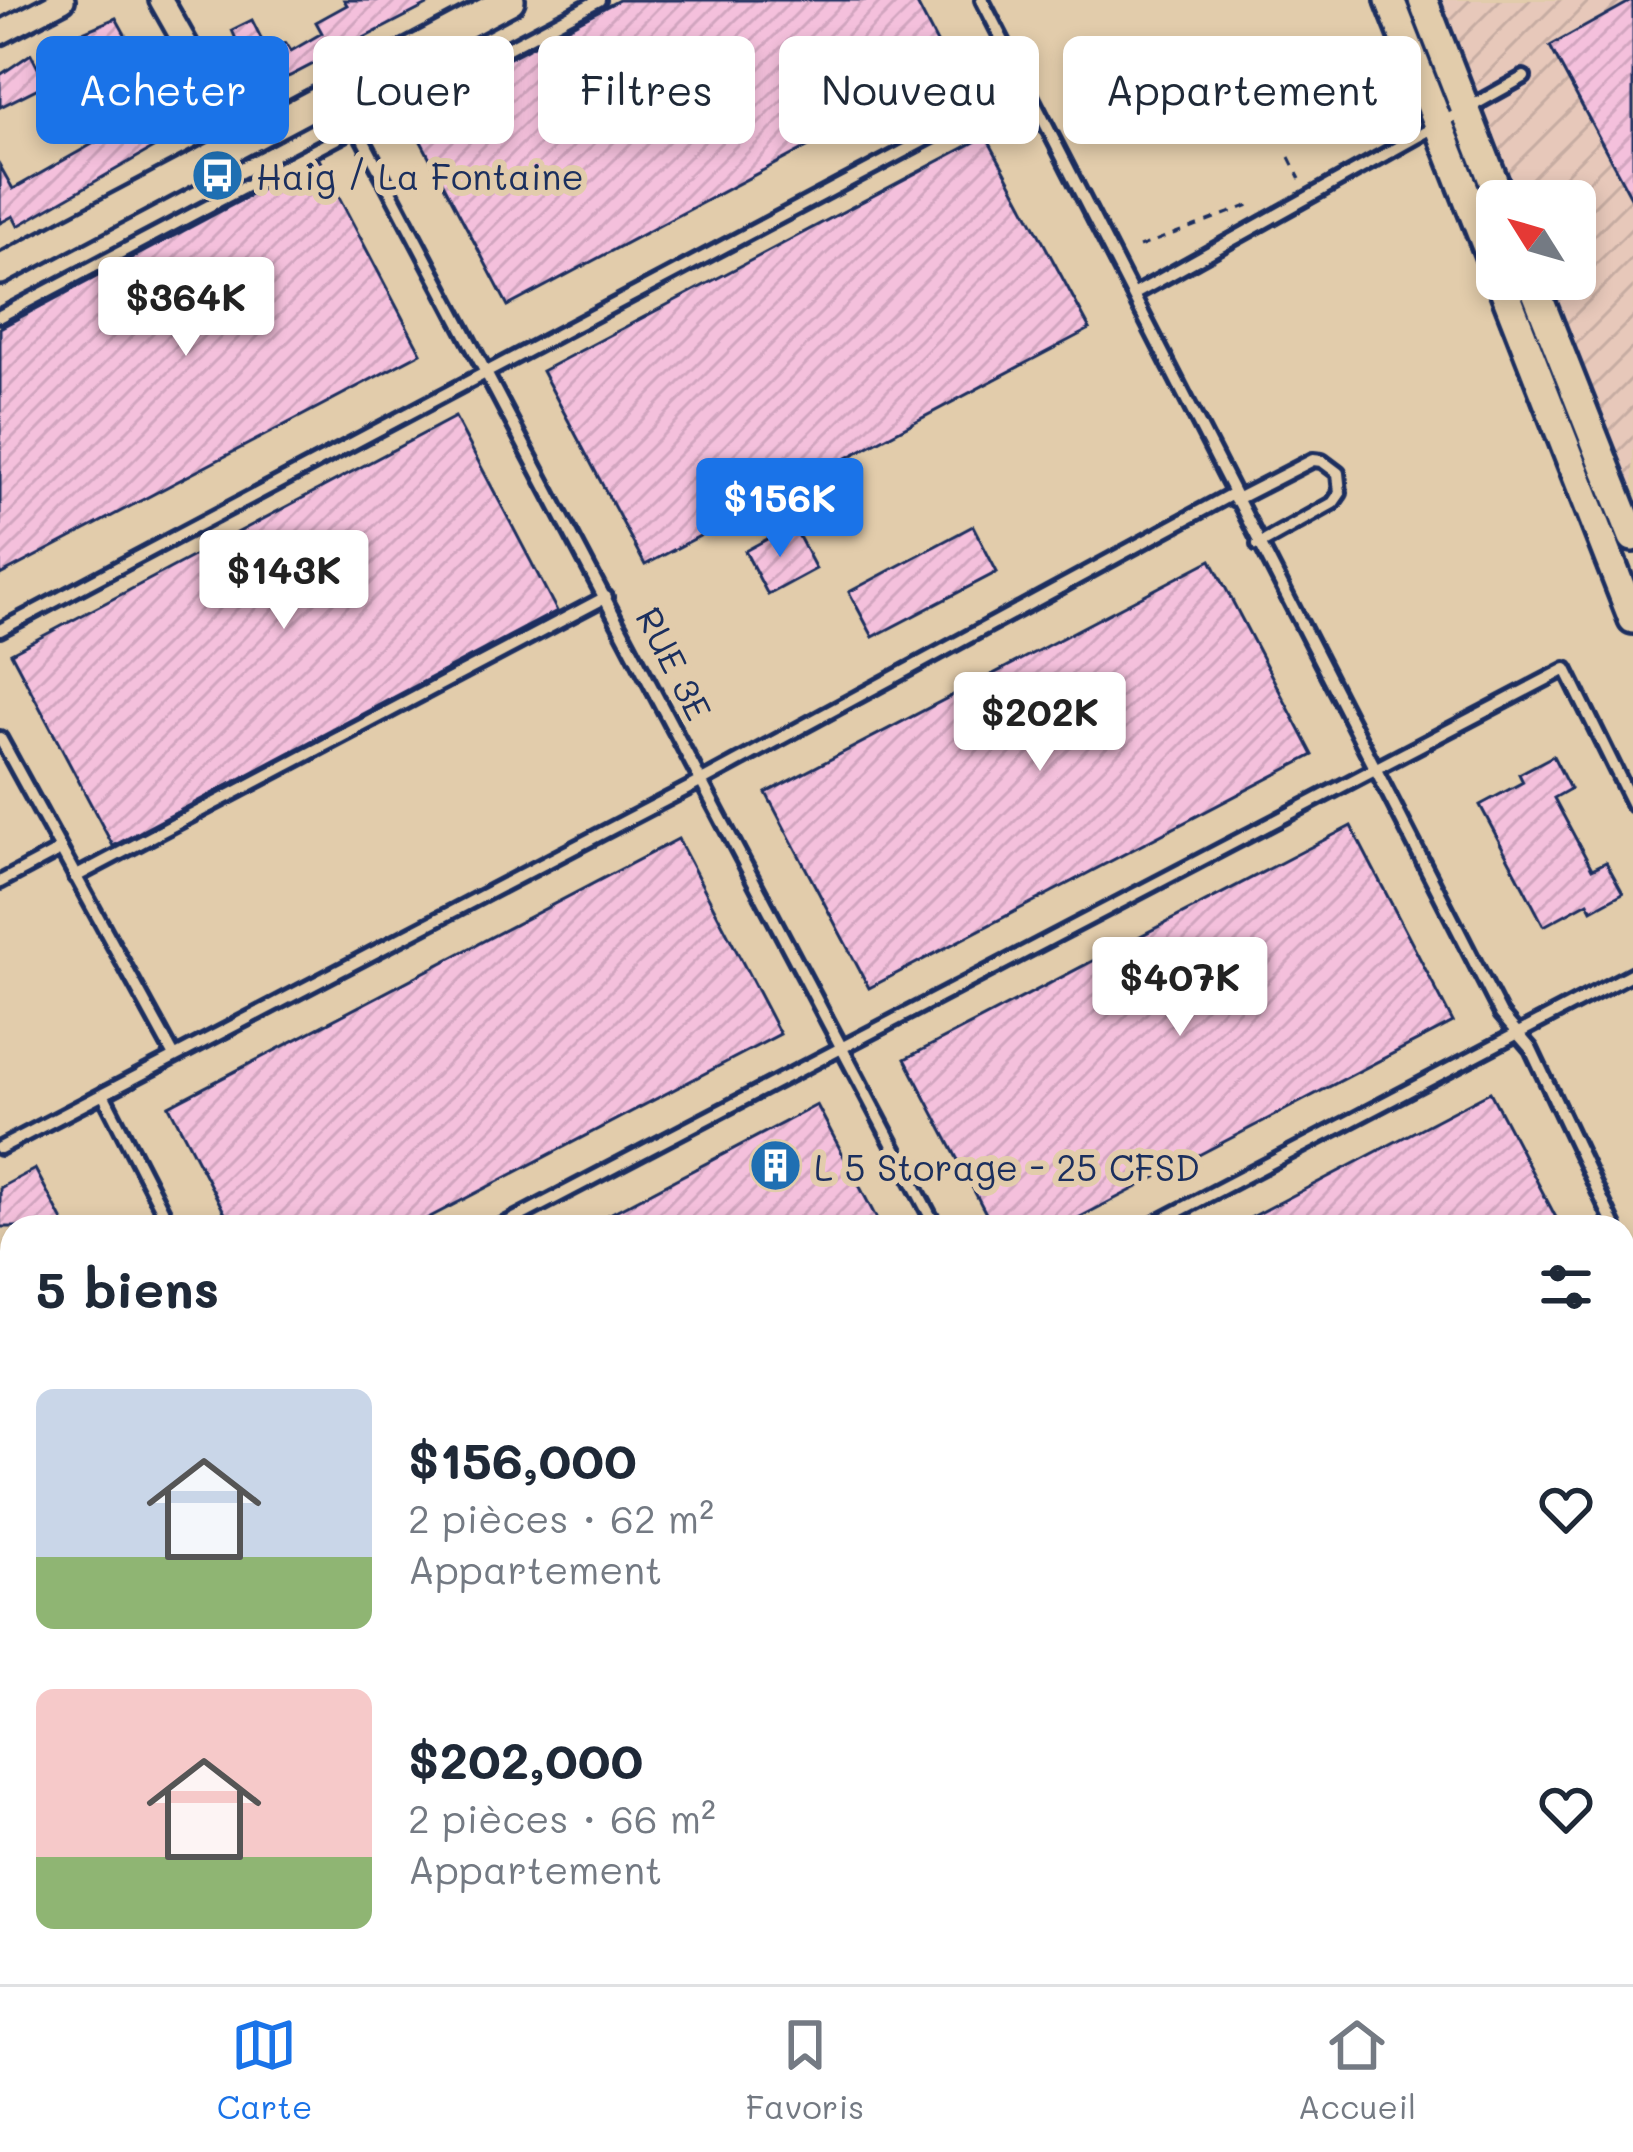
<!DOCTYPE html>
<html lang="fr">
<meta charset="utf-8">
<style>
:root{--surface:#fff;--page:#f6f6f7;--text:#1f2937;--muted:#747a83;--line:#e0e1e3;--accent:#1a73e8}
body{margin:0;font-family:Mali,sans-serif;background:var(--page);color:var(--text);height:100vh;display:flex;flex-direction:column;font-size:45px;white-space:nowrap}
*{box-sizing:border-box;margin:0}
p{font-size:39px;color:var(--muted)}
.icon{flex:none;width:66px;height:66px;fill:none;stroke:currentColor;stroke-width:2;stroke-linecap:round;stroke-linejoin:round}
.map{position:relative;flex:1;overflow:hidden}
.details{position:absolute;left:0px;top:1215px;width:1635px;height:771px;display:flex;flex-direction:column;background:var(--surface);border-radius:36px 36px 0 0;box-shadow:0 6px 18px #0003}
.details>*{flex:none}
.banner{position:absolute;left:36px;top:36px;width:1563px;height:108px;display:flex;gap:24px}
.needle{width:78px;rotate:307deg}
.buttons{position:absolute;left:1476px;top:180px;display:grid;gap:24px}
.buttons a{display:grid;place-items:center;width:120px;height:120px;border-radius:18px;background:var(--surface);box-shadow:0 6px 18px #0003;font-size:60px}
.price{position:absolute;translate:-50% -102px;padding:0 27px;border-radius:12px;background:#fff;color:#222;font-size:39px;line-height:78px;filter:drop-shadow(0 3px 6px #0008)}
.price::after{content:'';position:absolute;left:50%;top:72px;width:36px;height:27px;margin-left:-18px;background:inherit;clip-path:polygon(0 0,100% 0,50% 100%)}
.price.current{background:var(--accent);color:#fff}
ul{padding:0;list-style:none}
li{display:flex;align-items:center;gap:36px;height:300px;padding:0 36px}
li span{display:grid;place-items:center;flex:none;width:336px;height:240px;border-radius:18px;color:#555}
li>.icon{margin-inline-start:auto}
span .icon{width:144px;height:144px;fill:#fffc;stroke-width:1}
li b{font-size:51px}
h2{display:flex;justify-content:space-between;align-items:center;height:144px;padding:0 36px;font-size:51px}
.pill{padding:0 42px;border-radius:18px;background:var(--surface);box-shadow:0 6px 18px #0003;font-size:42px;line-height:108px}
.pill.current{background:var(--accent);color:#fff}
.tab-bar{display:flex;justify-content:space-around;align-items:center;height:168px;border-top:3px solid var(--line);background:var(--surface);font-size:33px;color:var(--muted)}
.tab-bar a{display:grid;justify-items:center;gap:6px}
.tab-bar .current{color:var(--accent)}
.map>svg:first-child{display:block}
</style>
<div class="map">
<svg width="1633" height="1984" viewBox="0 0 1633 1984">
<defs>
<pattern id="industrial-furrows" width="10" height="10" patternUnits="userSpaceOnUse" patternTransform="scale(3)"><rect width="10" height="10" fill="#e7c8ba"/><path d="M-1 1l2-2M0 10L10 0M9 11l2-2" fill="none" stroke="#c6aca2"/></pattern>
<pattern id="building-hatch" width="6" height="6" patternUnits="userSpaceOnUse" patternTransform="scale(3)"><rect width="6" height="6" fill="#f4c0dc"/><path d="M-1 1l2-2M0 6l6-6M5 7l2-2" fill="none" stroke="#d1a5bf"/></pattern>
</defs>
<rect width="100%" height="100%" fill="#e2ccab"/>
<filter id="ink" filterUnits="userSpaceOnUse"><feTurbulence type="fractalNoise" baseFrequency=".00833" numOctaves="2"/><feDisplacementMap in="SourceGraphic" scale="24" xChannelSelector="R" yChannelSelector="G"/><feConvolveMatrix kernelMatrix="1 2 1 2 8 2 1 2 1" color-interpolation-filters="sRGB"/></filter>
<g filter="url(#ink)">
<path fill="url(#industrial-furrows)" d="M1431,0H1633V520L1539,279H1575V201H1509Z
M1633,1658V1984H1018L1037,1974H1623V1663Z"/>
<path fill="url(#building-hatch)" stroke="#1b2f5e" stroke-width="3" d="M344,0H437L290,76L257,88L232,30L252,20L268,52L286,43L291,51L322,33L316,22L347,5Z
M619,0H915L965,97L901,132L886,105L508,306L406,113Z
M1633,0V201L1550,46Z
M116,18L126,36L120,39L124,47L89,64L84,55L75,60L64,40Z
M31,54L46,84L0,107V75Z
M177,96L193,125L18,226L13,216L0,223V166L13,189Z
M986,136L1090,329L645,565L542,371Z
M319,159L421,353L0,575V328Z
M455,417L557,611L113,846L11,653Z
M793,525L816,569L768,595L745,551Z
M973,526L997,572L873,637L849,592Z
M1211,560L1313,755L869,988L766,793Z
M1553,756L1570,789L1554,798L1592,869L1606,862L1623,893L1592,910L1588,902L1544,926L1480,805L1523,782L1519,774Z
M1351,826L1453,1022L1061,1227H993L905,1059Z
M678,839L780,1034L411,1227H232L169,1106Z
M1490,1092L1561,1227H1233Z
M817,1105L881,1227H585Z
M35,1169L66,1227H0V1188Z"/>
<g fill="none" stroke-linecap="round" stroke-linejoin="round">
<defs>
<path id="lane" d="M982,0L1501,1014L1531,1049L1615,1227
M357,128L936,1227
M1133,295L1524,77
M0,316L599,0
M1235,500L1313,460L1322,461L1338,473L1340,493L1333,503L1258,545
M0,630L1027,86
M0,738L173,1054
M75,877L606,597
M0,882L60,850
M103,1094L171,1227
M0,1148L702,781L1232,494
M499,1227L1566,669L1633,805
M1148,1227L1633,973
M1623,1244L1633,1265
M1623,1320L1633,1315
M0,1488L12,1482
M1623,1649L1633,1643
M1623,1679L1633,1674
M0,1826L12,1819
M185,1974L190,1984
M1219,1974L1225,1984
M988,1984L1007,1974
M1035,1984L1055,1974"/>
<path id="street" d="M161,0L241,142
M0,33L63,0"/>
<path id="secondary" d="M1390,0L1497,273
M1423,0L1501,201
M0,270L510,0
M1500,279L1633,619
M1531,279L1633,537"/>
</defs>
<use href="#lane" stroke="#1b2f5e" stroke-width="20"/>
<use href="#street" stroke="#1b2f5e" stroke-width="30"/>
<use href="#secondary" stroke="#1b2f5e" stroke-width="36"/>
<path stroke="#1b2f5e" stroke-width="3" stroke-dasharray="9 9" stroke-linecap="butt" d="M1289,157L1300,179
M1139,247L1252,204"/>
<use href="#lane" stroke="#e2ccab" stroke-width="10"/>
<use href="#street" stroke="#e2ccab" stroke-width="21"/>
<use href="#secondary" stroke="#e2ccab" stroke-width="27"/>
</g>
</g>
<defs>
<symbol id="bus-disc" viewBox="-11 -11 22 22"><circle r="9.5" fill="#1f6fb2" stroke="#e2ccab"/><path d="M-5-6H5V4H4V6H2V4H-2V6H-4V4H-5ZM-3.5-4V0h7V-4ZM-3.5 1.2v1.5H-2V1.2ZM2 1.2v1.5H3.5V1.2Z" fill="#fff"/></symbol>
<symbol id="building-disc" viewBox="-11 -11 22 22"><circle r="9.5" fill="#1f6fb2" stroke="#e2ccab"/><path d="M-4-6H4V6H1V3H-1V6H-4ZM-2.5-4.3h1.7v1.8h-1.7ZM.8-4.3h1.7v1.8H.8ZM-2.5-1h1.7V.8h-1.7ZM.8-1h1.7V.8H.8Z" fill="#fff"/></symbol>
</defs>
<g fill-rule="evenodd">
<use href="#bus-disc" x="188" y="146" width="59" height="59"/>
<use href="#building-disc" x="746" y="1136" width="59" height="59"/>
</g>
<g text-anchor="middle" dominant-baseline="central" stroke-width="12" stroke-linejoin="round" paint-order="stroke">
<g font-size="36" fill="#1b2f5e" stroke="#e2ccab" text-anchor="start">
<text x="256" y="175">Haig / La Fontaine</text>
<text x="814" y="1166">L 5 Storage - 25 CFSD</text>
</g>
<g font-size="36" fill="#1b2f5e" stroke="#e2ccab">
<text transform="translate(675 663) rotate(63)">RUE 3E</text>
</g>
</g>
</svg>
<div class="buttons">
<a><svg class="needle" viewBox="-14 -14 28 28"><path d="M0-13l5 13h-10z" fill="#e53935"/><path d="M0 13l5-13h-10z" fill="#747a83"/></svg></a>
</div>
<b class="price" style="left:186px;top:359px">$364K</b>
<b class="price current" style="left:780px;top:560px">$156K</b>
<b class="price" style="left:284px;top:632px">$143K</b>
<b class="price" style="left:1040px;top:774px">$202K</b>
<b class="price" style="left:1180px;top:1039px">$407K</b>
<div class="banner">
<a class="pill current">Acheter</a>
<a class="pill">Louer</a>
<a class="pill">Filtres</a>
<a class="pill">Nouveau</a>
<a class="pill">Appartement</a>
</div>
<section class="details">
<h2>5 biens<svg class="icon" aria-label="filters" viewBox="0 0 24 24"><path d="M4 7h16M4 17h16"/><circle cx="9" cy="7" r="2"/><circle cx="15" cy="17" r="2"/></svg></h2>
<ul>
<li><span style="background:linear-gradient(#c9d6e8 70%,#8fb573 0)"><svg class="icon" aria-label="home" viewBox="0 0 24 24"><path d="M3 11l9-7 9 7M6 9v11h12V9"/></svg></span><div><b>$156,000</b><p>2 pièces · 62 m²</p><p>Appartement</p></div><svg class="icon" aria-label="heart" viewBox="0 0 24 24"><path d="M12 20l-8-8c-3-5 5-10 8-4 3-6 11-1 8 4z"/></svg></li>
<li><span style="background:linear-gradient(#f6c9c9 70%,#8fb573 0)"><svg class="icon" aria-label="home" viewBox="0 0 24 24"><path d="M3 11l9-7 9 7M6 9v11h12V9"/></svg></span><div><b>$202,000</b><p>2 pièces · 66 m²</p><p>Appartement</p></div><svg class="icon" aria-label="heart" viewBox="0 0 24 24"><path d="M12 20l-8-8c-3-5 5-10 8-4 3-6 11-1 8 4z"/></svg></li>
</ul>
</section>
</div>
<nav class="tab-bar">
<a class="current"><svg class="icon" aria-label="map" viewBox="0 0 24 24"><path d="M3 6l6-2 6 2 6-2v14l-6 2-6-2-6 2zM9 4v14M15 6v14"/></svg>Carte</a>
<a><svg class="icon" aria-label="saved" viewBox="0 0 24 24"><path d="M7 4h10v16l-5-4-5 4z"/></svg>Favoris</a>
<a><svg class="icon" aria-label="home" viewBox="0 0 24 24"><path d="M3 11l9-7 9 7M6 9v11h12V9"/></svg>Accueil</a>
</nav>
